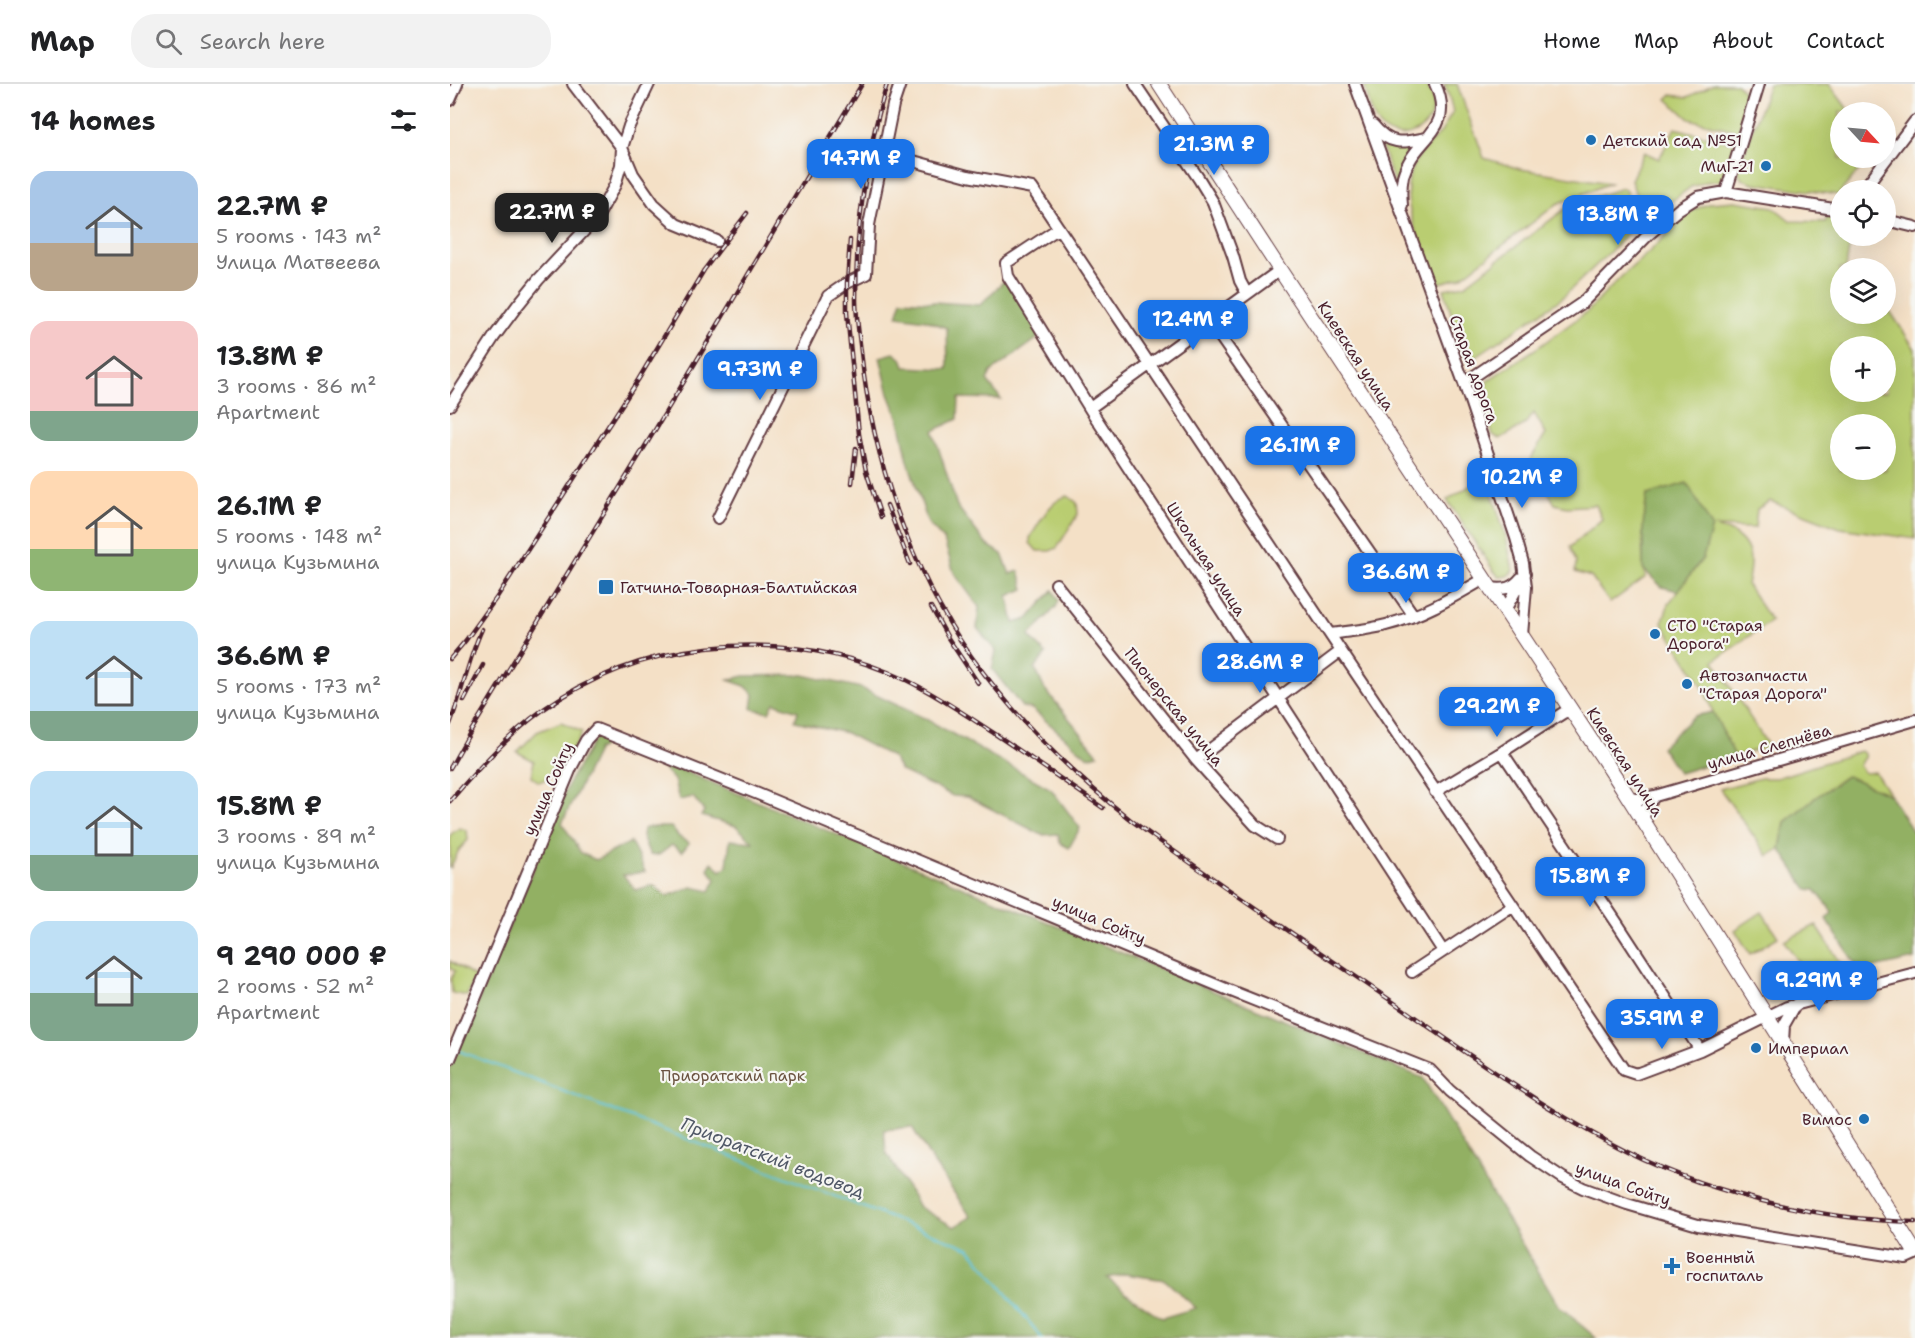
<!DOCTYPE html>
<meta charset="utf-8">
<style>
:root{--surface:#fff;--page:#f2f2f2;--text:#202124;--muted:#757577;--line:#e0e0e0;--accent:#1a73e8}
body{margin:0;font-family:"Shantell Sans",sans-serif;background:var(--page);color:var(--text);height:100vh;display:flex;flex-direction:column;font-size:22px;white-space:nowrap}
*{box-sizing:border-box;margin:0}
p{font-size:20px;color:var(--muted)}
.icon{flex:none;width:33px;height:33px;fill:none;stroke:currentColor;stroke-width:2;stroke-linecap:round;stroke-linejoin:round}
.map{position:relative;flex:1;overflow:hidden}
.panel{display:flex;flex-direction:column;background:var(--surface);width:450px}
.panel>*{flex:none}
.needle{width:39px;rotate:116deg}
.tools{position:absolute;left:1380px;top:18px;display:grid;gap:12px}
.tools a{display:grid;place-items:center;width:66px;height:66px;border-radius:50%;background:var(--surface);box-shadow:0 6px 24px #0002;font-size:30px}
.price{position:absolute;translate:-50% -51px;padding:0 14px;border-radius:12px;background:var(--accent);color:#fff;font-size:20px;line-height:39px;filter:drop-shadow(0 2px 3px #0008)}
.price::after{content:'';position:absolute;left:50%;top:36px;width:18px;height:14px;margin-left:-9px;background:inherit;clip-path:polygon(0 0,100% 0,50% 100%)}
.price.on{background:#222;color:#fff}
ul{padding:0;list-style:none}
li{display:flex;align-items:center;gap:18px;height:150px;padding:0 30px}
li span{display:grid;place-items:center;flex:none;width:168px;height:120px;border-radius:18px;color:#555}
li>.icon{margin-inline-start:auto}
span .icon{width:72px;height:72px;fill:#fffc;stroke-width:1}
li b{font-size:26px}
h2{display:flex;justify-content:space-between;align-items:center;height:72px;padding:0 30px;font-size:26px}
header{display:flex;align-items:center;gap:36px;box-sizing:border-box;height:84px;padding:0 30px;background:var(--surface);border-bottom:2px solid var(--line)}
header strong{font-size:28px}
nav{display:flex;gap:33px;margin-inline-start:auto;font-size:21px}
.search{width:420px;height:54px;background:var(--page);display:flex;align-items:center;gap:15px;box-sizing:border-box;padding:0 21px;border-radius:24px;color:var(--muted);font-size:22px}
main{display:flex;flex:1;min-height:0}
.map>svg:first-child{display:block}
</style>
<header>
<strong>Map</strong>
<div class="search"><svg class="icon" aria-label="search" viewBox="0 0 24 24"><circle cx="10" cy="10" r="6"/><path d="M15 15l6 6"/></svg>Search here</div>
<nav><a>Home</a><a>Map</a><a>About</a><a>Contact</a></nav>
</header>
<main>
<section class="panel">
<h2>14 homes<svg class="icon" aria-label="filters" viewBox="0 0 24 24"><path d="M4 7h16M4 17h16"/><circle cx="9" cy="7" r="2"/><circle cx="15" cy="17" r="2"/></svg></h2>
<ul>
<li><span style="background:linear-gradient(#a9c7e8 60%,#b9a48a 0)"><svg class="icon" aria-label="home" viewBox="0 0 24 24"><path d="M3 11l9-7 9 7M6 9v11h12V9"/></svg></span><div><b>22.7M ₽</b><p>5 rooms · 143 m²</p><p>Улица Матвеева</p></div></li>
<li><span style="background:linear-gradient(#f6c9c9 75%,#7fa58c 0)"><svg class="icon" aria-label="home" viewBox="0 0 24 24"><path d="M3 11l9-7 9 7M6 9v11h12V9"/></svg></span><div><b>13.8M ₽</b><p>3 rooms · 86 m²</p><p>Apartment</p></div></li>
<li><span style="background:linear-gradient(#ffd9b3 65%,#8fb573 0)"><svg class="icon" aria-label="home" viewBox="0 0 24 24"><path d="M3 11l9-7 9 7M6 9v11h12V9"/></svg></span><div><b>26.1M ₽</b><p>5 rooms · 148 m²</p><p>улица Кузьмина</p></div></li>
<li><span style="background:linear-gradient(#bfe0f5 75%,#7fa58c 0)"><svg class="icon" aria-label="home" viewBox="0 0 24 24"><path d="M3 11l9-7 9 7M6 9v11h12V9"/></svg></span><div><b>36.6M ₽</b><p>5 rooms · 173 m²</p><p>улица Кузьмина</p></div></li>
<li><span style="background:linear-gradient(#bfe0f5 70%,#7fa58c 0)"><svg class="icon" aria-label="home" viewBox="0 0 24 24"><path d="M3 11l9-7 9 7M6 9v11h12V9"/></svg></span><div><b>15.8M ₽</b><p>3 rooms · 89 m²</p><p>улица Кузьмина</p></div></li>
<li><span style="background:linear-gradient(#bfe0f5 60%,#7fa58c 0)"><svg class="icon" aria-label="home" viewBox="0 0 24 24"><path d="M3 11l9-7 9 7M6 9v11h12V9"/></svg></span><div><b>9 290 000 ₽</b><p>2 rooms · 52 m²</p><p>Apartment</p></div></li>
</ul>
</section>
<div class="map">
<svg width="1465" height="1254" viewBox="0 0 1465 1254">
<rect width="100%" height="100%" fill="#f6f6f2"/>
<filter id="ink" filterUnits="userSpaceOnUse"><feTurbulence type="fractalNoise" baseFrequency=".0167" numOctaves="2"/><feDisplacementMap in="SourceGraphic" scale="12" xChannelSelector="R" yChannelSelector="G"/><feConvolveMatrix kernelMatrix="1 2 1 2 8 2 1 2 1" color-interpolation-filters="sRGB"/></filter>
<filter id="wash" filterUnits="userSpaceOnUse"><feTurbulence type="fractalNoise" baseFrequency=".008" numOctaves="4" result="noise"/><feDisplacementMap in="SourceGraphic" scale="24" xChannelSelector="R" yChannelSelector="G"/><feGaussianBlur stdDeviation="1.35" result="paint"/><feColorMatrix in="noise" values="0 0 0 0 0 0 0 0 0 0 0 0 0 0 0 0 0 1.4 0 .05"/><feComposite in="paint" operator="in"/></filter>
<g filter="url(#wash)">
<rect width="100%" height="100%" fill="#f4e0c6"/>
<path fill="#b9cd71" stroke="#82764e" stroke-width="1.5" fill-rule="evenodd" d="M914,0H976C1004,38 945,73 925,36C920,25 917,11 914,0Z
M994,0H1007L1034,74L1070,85L1160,99L1107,120L1011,193L990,199C973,168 948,120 962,84C967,71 981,59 991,48C995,42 999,34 1003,28L999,12Z
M1264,0H1287L1300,15L1288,47L1239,35L1217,15L1221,11L1238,13Z
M1319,0H1379L1400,28H1390V74H1419L1388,111L1304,99L1292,95L1288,87Z
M1225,44L1286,60L1275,96L1256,98L1241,103L1196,136L1193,132L1181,96L1194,68L1209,75Z
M928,52C942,68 952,57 966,62L945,102Z
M1172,104L1176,107L1186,139L1164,164L1111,215L1022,275L1013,271L994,205L1015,201L1119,122Z
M1285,117L1323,123L1341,137L1375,138L1378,132L1387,134L1390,140V152H1397L1400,158L1396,184H1390V230H1436V221L1465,265V455L1390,444L1320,417L1307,425L1305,444L1265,443C1269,445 1275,445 1279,447C1304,460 1302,478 1297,501L1321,537L1264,577L1319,663L1285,672L1263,628L1252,601L1212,539L1219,519L1253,474L1197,411C1194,437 1189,468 1196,493L1160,519L1141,493L1125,488L1126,478L1120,463L1152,435L1146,421L1117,423L1105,420L1080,376L1096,350L1084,329L1074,341L1050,355L1043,351L1030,316L1038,296L1087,264L1138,227L1172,192L1200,167L1241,127L1260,119ZM1390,262H1436V308H1390ZM1390,340H1436V386H1390Z
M1031,395L1039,400L1056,453L1063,486L1058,492L1049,493L1044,487L997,416Z
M618,412L627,419L628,430L607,464L600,467H587L580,459V454C589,440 600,415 618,412Z
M111,638L132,648L123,667L106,671L99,694L89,698L81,692L84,677L67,668L87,648Z
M1411,667L1415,671L1409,682L1415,689L1425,688L1440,711L1396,692L1362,716L1335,738L1330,765L1318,772L1270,705L1311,694H1326Z
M9,744L17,746L18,756L9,766L0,785V751Z
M1312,828L1328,853L1300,870L1285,846Z
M1366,841L1398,890L1365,900L1334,857Z
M0,877L25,893L17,912L2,909L1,895L5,887L0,884Z"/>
<path fill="#92b063" stroke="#6e6847" stroke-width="1.5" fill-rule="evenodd" d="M556,195L591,252L541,288L537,297L551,315L509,314L508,335L483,347L507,422L536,460L552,470L560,490L569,487L574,505L558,512L564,539L578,535L603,506L609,516L606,523L579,552L596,570L585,584L594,604L648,670L638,673L582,625L572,623L542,585L546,567L527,544L529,523L504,489L494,456L478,439L458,377L449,335L439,310L430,273L444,269L453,276L455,283L498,285L497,244L476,236L447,232L452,216L530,221Z
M1237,399L1262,443L1253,474L1228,507L1212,503L1193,485V442L1197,411Z
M353,591L411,604L476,635L601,705L630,744L619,764L610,759L608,750L592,751L518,713L503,712L451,687L442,673L396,649L345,637L348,627L324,619L319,628L302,625L304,610L295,602L278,596L294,592Z
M1263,628L1285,672L1229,689L1211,663L1244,632Z
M147,651L973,994L1109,1222L1146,1254H713C707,1250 696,1252 690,1254H0V985L120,696ZM156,660L211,682L224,696L229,716L243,713L254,727L251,732L286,742L303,758L280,756L277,782L271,787L262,778L258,785L266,795L260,807L242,803L217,812L203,801L186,806L173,791L195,788L181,758L146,776L131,769L112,739L148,665H150ZM462,1043L483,1078L521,1133L504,1143L469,1123L436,1068L434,1046ZM675,1190L715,1196L746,1224L712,1234L681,1213L657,1194Z
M1397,692L1440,711L1465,751V875L1410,887L1376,835L1383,828L1365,806L1357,805L1330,765L1335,738L1362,716Z
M200,743H221L229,753L239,759L232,768L222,761L209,771H200L192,753L193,745Z"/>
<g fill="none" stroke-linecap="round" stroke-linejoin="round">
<path stroke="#5bc2d7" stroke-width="2" d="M9,967L519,1164L592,1254"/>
</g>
</g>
<g filter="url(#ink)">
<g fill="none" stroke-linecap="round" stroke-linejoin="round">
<defs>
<path id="minor" d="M123,0L172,64L183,90L204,120L226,140L267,157
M685,0L749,95L763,118L783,172L790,197L797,210
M905,0L1014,299L1066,454L1073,479L1076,503L1072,551
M0,16L7,0
M923,41C940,62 952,59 976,54
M434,69L518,92L582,104L891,567L1174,986L1186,990L1250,966L1337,923L1465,889
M1413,106L1465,37
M1276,108L1309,0
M952,121C951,111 951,102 953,92C964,53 1007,47 985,0
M1436,136L1465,143
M609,144L556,179L558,192L642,328L993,867
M760,238L964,532
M1014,299L1132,219L1198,151L1229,125L1248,113L1276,108L1390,126
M0,321L44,253L67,222L88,196L148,132L165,101L171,81L172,64L179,42L199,0
M640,324L830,186
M268,434L378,212L397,199L416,190L419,141L443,21L450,0
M606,500L746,676L805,741L827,755
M1040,504C1054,506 1062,505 1071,494
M1055,526L1075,490
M881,550C899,547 918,546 936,541C972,532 1003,513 1034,495
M1052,668L1167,839L1250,966
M746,676L891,567
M985,708L1052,668L1113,629L1121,626
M1180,716L1205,712L1465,636
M1193,736L1198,720L1205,712
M962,888L1062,822
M1333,958L1334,941L1346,920
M0,975L121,684L136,656L146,645L308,710L776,905L980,986L1000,1007L1080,1072L1113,1094L1133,1104L1177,1120L1248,1141L1456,1174L1465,1170"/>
<path id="major" d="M709,0L830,186L1172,703L1465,1168"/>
</defs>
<use href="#minor" stroke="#643c42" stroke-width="14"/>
<use href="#major" stroke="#643c42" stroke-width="16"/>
<use href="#minor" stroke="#fff" stroke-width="10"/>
<use href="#major" stroke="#fff" stroke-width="14"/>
<defs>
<path id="rail" d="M437,0C416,70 406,142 406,214C406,232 409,251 411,268C423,375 459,484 521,572C566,635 621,689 682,737C767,799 855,858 943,918C1014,967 1084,1018 1160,1059C1248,1107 1364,1136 1465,1138
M400,156L397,199V229L409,350L416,387L431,433
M402,399L406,364
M437,421L460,480
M481,523L498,554L528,599
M0,575L16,556L47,513L188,296L254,186L297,129
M14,617L33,581
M0,640C12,609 18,576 32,545
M0,684L18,652L205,346L412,0
M0,717C31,681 68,640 109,615C212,551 346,544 456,596C487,611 516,631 545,650C581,674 617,699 653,724"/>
</defs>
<use href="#rail" stroke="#4a1f2b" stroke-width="4.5"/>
<use href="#rail" stroke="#f6f6f2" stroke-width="2" stroke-dasharray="7" stroke-linecap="butt"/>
</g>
</g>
<g fill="#1f6fb2" stroke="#f6f6f2" stroke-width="2">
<circle cx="1141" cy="56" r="6"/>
<circle cx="1316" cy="82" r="6"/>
<rect x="148" y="495" width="16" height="16" rx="3"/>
<circle cx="1205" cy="550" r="6"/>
<circle cx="1237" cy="600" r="6"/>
<circle cx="1306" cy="964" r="6"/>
<circle cx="1414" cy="1035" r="6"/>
<path d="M1219 1173h6v6h6v6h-6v6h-6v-6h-6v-6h6z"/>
</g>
<g text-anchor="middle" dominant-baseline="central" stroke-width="4.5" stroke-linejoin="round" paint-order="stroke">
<g font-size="16" fill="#4a1f2b" stroke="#f6f6f2" text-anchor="start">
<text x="1153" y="56">Детский сад №51</text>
<text x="1304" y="82" text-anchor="end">МиГ-21</text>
<text x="170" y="503">Гатчина-Товарная-Балтийская</text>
<text x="1217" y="541">СТО "Старая<tspan x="1217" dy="18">Дорога"</tspan></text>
<text x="1249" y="591">Автозапчасти<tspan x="1249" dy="18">"Старая Дорога"</tspan></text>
<text x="1318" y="964">Империал</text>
<text x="1402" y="1035" text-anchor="end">Вимос</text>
<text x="1236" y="1173">Военный<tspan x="1236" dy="18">госпиталь</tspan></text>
</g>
<g font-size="16" fill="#4a1f2b" stroke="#f6f6f2">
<text transform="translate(906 272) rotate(57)">Киевская улица</text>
<text transform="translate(1024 285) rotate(70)">Старая дорога</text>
<text transform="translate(756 475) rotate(57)">Школьная улица</text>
<text transform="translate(724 623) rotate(51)">Пионерская улица</text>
<text transform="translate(1319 663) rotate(-16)">улица Слепнёва</text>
<text transform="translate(1175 678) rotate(57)">Киевская улица</text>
<text transform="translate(98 705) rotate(-66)">улица Сойту</text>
<text transform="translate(649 836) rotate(23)">улица Сойту</text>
<text transform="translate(1173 1100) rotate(20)">улица Сойту</text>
</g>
<g font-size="16" fill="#6b5340" stroke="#f6f6f2">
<text x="283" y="991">Приоратский парк</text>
</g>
<g font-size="18" font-style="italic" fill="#505867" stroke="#f6f6f2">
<text transform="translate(323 1074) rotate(21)">Приоратский водовод</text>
</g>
</g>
</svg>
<div class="tools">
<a><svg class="needle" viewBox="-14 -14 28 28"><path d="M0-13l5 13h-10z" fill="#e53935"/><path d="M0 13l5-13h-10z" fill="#757577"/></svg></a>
<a><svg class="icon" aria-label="locate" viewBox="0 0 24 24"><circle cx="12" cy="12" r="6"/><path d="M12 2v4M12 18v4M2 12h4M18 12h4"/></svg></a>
<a><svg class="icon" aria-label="layers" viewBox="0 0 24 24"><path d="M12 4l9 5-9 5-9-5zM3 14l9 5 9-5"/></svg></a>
<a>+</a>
<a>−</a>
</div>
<b class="price" style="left:764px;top:92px">21.3M ₽</b>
<b class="price" style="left:411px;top:106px">14.7M ₽</b>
<b class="price on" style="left:102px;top:160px">22.7M ₽</b>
<b class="price" style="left:1168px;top:162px">13.8M ₽</b>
<b class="price" style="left:743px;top:267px">12.4M ₽</b>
<b class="price" style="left:310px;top:317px">9.73M ₽</b>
<b class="price" style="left:850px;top:393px">26.1M ₽</b>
<b class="price" style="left:1072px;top:425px">10.2M ₽</b>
<b class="price" style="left:956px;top:520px">36.6M ₽</b>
<b class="price" style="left:810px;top:610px">28.6M ₽</b>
<b class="price" style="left:1047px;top:654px">29.2M ₽</b>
<b class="price" style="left:1140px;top:824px">15.8M ₽</b>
<b class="price" style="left:1369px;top:928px">9.29M ₽</b>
<b class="price" style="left:1212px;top:966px">35.9M ₽</b>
</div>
</main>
